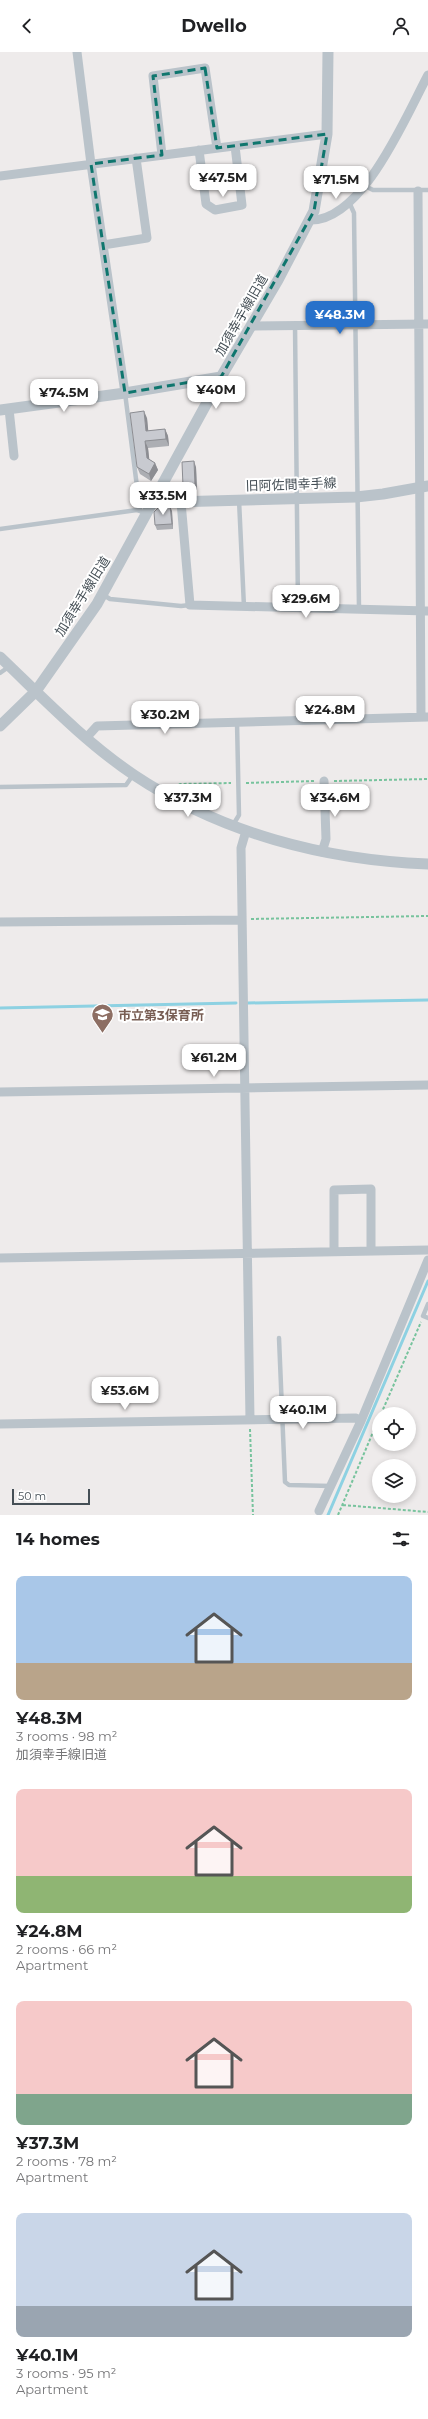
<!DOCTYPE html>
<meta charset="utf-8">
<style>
:root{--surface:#fff;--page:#f6f6f6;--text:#202124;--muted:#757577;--accent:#2871ca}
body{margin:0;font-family:Montserrat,"Noto Sans JP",sans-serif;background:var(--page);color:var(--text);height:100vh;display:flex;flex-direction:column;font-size:15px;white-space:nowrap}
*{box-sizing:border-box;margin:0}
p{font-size:13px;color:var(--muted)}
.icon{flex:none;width:22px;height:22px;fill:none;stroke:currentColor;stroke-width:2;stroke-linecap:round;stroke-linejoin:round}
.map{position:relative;height:1463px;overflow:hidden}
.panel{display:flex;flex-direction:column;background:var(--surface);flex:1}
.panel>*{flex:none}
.buttons{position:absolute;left:372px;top:1355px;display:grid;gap:8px}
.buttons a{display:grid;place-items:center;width:44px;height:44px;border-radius:50%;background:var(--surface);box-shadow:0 2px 6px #0003;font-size:20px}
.scale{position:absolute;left:12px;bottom:10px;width:78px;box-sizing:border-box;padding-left:4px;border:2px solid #454f56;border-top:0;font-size:11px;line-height:14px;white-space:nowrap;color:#454f56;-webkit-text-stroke:3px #fff;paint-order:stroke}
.price{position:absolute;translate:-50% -34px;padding:0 9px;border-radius:8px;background:#fff;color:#222;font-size:13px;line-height:26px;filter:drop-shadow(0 1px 2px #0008)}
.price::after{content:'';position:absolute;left:50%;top:24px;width:12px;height:9px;margin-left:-6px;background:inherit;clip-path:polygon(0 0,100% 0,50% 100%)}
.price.active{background:var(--accent);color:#fff}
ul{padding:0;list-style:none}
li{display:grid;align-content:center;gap:8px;height:212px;padding:0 16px}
li span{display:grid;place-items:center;height:124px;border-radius:8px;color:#555}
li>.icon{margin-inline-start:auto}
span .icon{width:72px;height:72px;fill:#fffc;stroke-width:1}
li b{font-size:17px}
h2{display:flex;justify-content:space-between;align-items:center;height:48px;padding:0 16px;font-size:17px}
header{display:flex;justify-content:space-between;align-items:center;height:52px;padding:0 16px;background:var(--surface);font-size:18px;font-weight:700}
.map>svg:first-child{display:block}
</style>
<header><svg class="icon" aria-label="back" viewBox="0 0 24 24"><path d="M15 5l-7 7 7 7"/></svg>Dwello<svg class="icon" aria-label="person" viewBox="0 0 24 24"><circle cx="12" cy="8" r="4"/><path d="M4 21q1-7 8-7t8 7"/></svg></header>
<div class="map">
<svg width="428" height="1463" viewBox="0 0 428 1463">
<rect width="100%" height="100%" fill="#eeebeb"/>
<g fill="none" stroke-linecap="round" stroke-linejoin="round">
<path stroke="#8dd1e2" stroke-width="3" d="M248,951L428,948
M0,956L236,951
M328,1463L428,1229"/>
<path stroke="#77c39d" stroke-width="2" stroke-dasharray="3 2" stroke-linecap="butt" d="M334,729L428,727
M246,731L315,729
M175,736L180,732L231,731
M251,867L428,864
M381,1362L421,1270
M250,1377L253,1463
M343,1453L428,1460
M338,1463L379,1366"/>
<path stroke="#bac3ca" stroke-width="4.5" d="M365,134L373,138H428
M349,150L354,161L359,557
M295,273L298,556
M125,341L140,458
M239,448L244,555
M0,477L137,458L146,461
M102,542L110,547L181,554L190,553
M0,621L10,614
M0,735L126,733L133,723
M233,773L239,763L237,670
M428,1252L423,1264L428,1266
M279,1286L285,1430L289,1433L331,1434"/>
<path stroke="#bac3ca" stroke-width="9" d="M77,0L91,112L125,341
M199,98L206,152L215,158L242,153L235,94
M162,103L153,24L205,16L217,96
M0,124L327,82
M418,139L421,665
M309,168C362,171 406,64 428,23
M103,193L147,186L136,106
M251,274L428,272
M9,357L14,404
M181,450L190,553L428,559
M87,685L97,674L428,665
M246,779L241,796L250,1368
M322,800L326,787L324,729
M0,870L242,868
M0,1040L428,1033
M334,1199V1138L371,1137V1199
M0,1206L428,1198
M0,1372L356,1366L361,1369
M319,1459L361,1369L428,1208"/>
<path stroke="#bac3ca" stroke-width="11" d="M0,358L125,341L221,325
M155,446L173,450L356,445L383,442L428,434
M0,605C42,645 85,690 134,723C221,781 324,808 428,812
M0,674L36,639L97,552L221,325L278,228L314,159L327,82L328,0"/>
</g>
<path fill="#acaeb3" d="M147,366L148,379L165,377L168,384L169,394L148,396L149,407L155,411L158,418L151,429L140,422L137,415Z
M196,415L197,438L185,439L183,434Z
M172,459L173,477L157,478L155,473Z"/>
<path fill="#8c8d92" d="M144,359L147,366L149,386L146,379Z
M165,377L168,384L169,394L166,387Z
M145,389L148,396L150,413L147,406Z
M194,409L196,415L197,438L195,433Z
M155,411L158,418L151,429L149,422Z
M170,454L172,459L173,477L172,472Z"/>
<path fill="#c8cad0" stroke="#8c8d92" d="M144,359L146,379L165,377L166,387L145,389L147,406L155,411L149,422L137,415L130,361Z
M194,409L195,433L183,434L182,410Z
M160,454H170L172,472L155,473L154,460Z"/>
<path fill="none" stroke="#0f766e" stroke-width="3" stroke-dasharray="8 5" stroke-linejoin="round" d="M205,16L217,96L327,82L314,159L221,325L125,341L91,112L162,103L153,24Z"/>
<defs>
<symbol id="school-pin" viewBox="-11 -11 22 30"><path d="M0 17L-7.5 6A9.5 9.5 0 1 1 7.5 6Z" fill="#8d6e63" stroke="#fff"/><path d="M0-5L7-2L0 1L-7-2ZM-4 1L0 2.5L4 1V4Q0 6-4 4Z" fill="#fff"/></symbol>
</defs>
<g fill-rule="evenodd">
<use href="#school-pin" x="90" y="950" width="25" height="34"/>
</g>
<g text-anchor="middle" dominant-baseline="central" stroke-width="4" stroke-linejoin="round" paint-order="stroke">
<g font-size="13" fill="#454f56" stroke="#fff">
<text transform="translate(241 263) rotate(-60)">加須幸手線旧道</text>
<text transform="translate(291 432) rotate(-2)">旧阿佐間幸手線</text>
<text transform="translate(82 544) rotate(-58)">加須幸手線旧道</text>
</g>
<g font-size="13" font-weight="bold" fill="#785e54" stroke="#fff" text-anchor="start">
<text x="118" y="963">市立第3保育所</text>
</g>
</g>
</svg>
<div class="buttons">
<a><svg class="icon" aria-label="locate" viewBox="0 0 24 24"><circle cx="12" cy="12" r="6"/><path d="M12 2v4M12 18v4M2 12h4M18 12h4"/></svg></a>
<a><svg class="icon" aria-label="layers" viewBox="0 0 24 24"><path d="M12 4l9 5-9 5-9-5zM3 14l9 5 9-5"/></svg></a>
</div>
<div class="scale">50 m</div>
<b class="price" style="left:223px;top:146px">¥47.5M</b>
<b class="price" style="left:336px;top:148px">¥71.5M</b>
<b class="price active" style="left:340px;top:283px">¥48.3M</b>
<b class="price" style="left:216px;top:358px">¥40M</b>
<b class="price" style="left:64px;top:361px">¥74.5M</b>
<b class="price" style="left:163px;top:464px">¥33.5M</b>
<b class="price" style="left:306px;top:567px">¥29.6M</b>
<b class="price" style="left:330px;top:678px">¥24.8M</b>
<b class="price" style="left:165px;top:683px">¥30.2M</b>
<b class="price" style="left:188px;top:766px">¥37.3M</b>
<b class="price" style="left:335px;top:766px">¥34.6M</b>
<b class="price" style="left:214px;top:1026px">¥61.2M</b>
<b class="price" style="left:125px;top:1359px">¥53.6M</b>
<b class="price" style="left:303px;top:1378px">¥40.1M</b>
</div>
<section class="panel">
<h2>14 homes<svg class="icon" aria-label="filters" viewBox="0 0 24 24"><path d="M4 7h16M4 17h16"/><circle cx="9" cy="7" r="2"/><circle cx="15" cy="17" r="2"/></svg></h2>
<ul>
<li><span style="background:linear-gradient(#a9c7e8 70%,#b9a48a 0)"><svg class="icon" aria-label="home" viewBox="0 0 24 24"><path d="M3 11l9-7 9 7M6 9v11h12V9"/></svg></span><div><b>¥48.3M</b><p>3 rooms · 98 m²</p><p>加須幸手線旧道</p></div></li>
<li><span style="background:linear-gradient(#f6c9c9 70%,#8fb573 0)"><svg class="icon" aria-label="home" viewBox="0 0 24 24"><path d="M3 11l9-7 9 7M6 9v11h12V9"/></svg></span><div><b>¥24.8M</b><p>2 rooms · 66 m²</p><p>Apartment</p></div></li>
<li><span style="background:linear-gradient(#f6c9c9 75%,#7fa58c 0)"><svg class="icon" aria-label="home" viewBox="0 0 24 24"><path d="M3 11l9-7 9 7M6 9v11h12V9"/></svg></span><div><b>¥37.3M</b><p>2 rooms · 78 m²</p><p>Apartment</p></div></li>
<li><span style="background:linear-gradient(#c9d6e8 75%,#9aa5b1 0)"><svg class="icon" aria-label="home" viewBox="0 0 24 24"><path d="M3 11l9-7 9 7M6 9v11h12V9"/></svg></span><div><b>¥40.1M</b><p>3 rooms · 95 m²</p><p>Apartment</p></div></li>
</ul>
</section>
